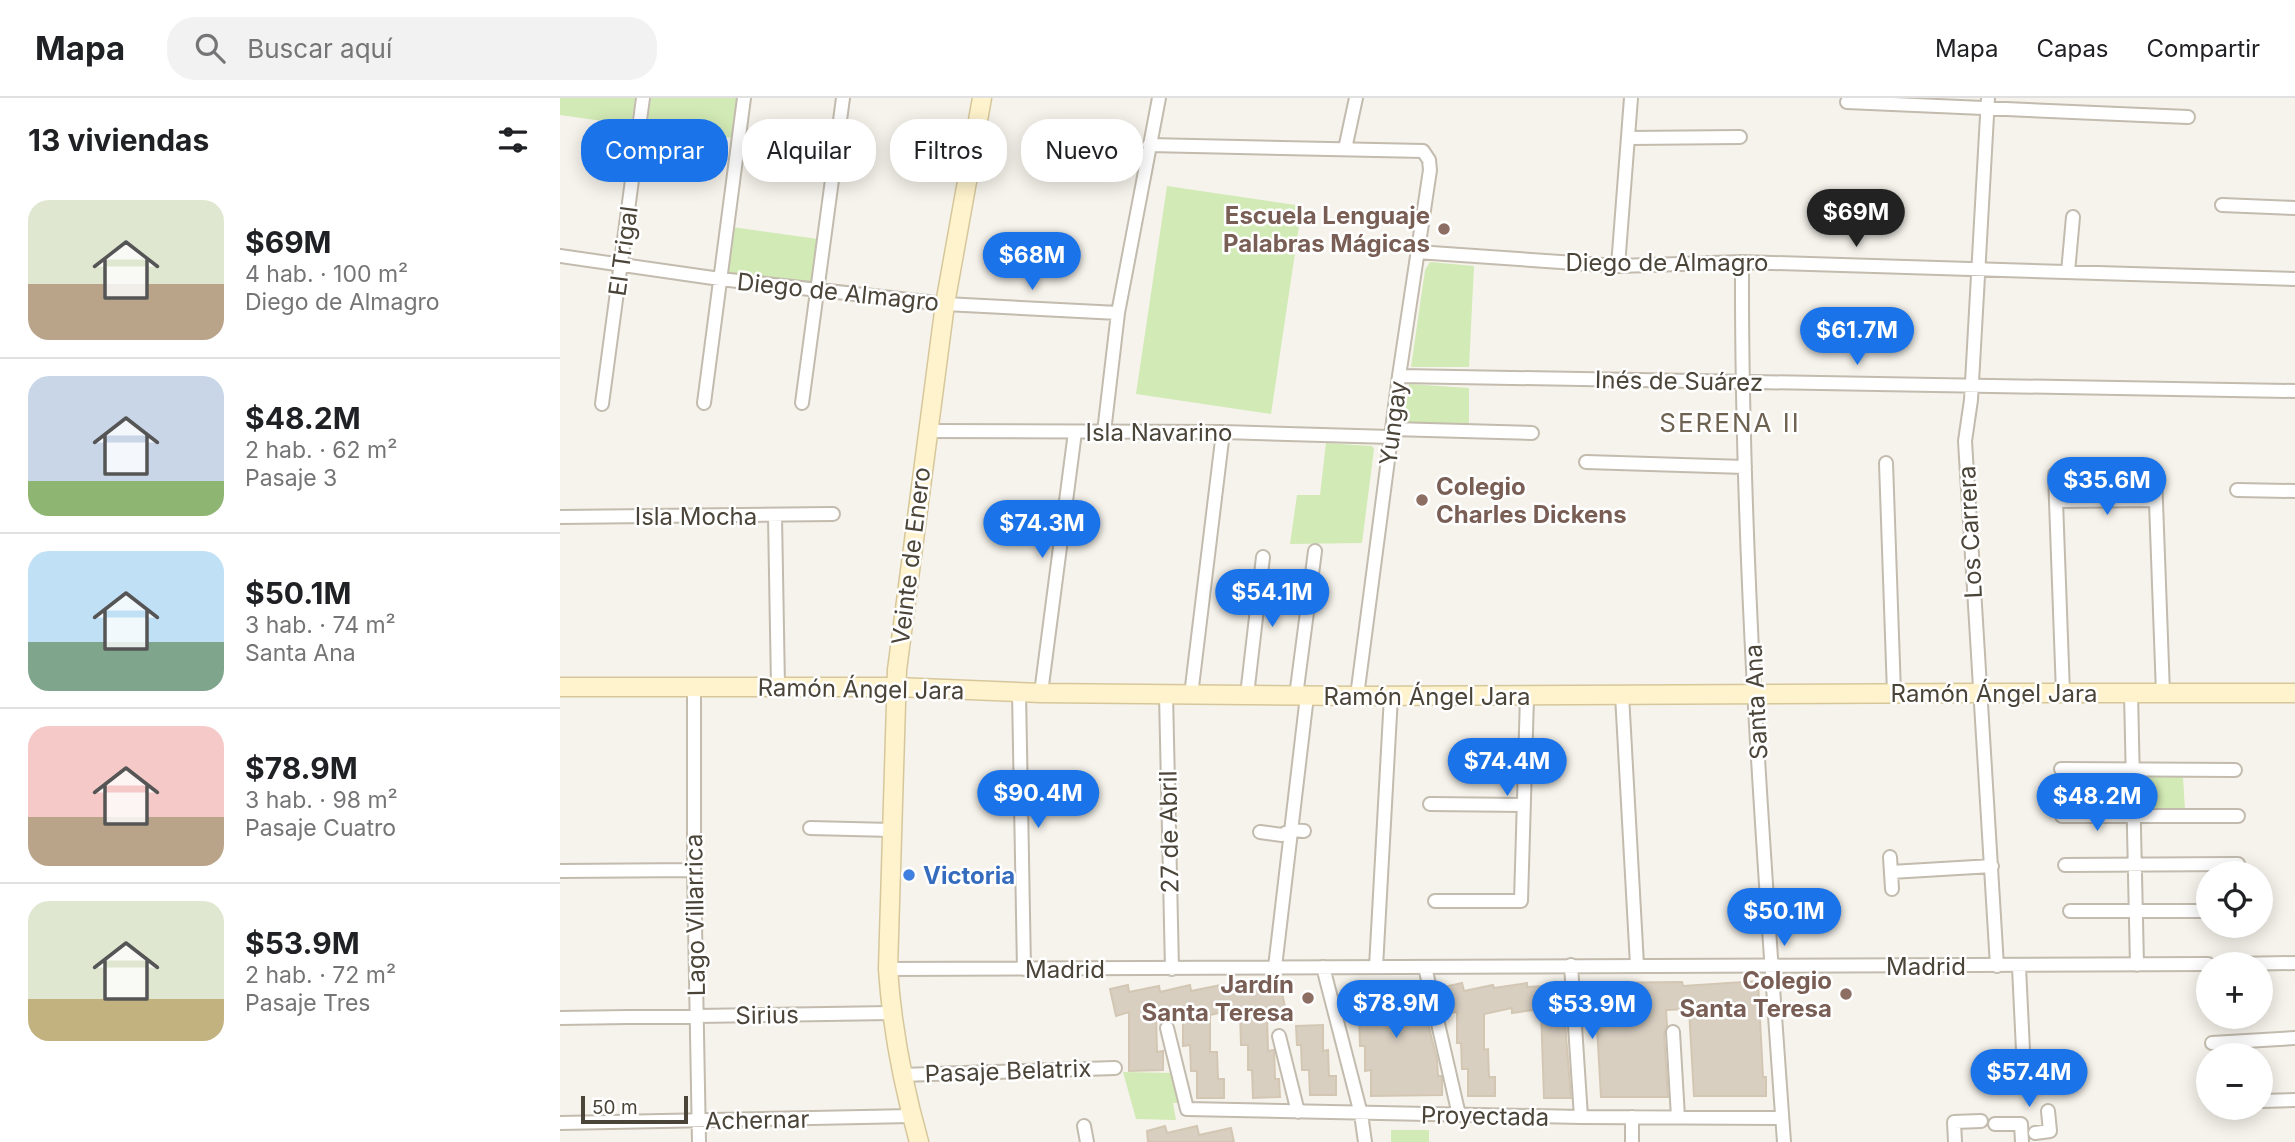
<!DOCTYPE html>
<html lang="es">
<meta charset="utf-8">
<style>
:root{--surface:#fff;--page:#f2f2f2;--text:#202124;--muted:#757577;--line:#e0e0e0;--accent:#1a73e8}
body{margin:0;font-family:Inter,sans-serif;background:var(--page);color:var(--text);height:100vh;display:flex;flex-direction:column;font-size:26px;white-space:nowrap}
*{box-sizing:border-box;margin:0}
p{font-size:23px;color:var(--muted)}
.icon{flex:none;width:38px;height:38px;fill:none;stroke:currentColor;stroke-width:2;stroke-linecap:round;stroke-linejoin:round}
.map{position:relative;flex:1;overflow:hidden}
.drawer{display:flex;flex-direction:column;background:var(--surface);width:560px}
.drawer>*{flex:none}
.guide{position:absolute;left:21px;top:21px;width:665px;height:63px;display:flex;gap:14px}
.fabs{position:absolute;left:1636px;top:763px;display:grid;gap:14px}
.fabs a{display:grid;place-items:center;width:77px;height:77px;border-radius:50%;background:var(--surface);box-shadow:0 4px 18px #0003;font-size:35px}
.scale{position:absolute;left:21px;bottom:18px;width:107px;box-sizing:border-box;padding-left:7px;border:4px solid #4b4439;border-top:0;font-size:19px;line-height:24px;white-space:nowrap;color:#4b4439;-webkit-text-stroke:5px #fff;paint-order:stroke}
.price{position:absolute;translate:-50% -60px;padding:0 16px;border-radius:24px;background:var(--accent);color:#fff;font-size:23px;line-height:46px;filter:drop-shadow(0 2px 4px #0008)}
.price::after{content:'';position:absolute;left:50%;top:42px;width:21px;height:16px;margin-left:-10px;background:inherit;clip-path:polygon(0 0,100% 0,50% 100%)}
.price.on{background:#222;color:#fff}
ul{padding:0;list-style:none}
li{display:flex;align-items:center;gap:21px;height:175px;padding:0 28px}
li+li{border-top:2px solid var(--line)}
li span{display:grid;place-items:center;flex:none;width:196px;height:140px;border-radius:21px;color:#555}
li>.icon{margin-inline-start:auto}
span .icon{width:84px;height:84px;fill:#fffc;stroke-width:1}
li b{font-size:30px}
h2{display:flex;justify-content:space-between;align-items:center;height:84px;padding:0 28px;font-size:30px}
.pill{padding:0 24px;border-radius:28px;background:var(--surface);box-shadow:0 4px 18px #0003;font-size:24px;line-height:63px}
.pill.on{background:var(--accent);color:#fff}
header{display:flex;align-items:center;gap:42px;box-sizing:border-box;height:98px;padding:0 35px;background:var(--surface);border-bottom:2px solid var(--line)}
header strong{font-size:33px}
nav{display:flex;gap:38px;margin-inline-start:auto;font-size:24px}
.search{width:490px;height:63px;background:var(--page);display:flex;align-items:center;gap:18px;box-sizing:border-box;padding:0 24px;border-radius:28px;color:var(--muted);font-size:26px}
main{display:flex;flex:1;min-height:0}
.map>svg:first-child{display:block}
</style>
<header>
<strong>Mapa</strong>
<div class="search"><svg class="icon" aria-label="search" viewBox="0 0 24 24"><circle cx="10" cy="10" r="6"/><path d="M15 15l6 6"/></svg>Buscar aquí</div>
<nav><a>Mapa</a><a>Capas</a><a>Compartir</a></nav>
</header>
<main>
<section class="drawer">
<h2>13 viviendas<svg class="icon" aria-label="filters" viewBox="0 0 24 24"><path d="M4 7h16M4 17h16"/><circle cx="9" cy="7" r="2"/><circle cx="15" cy="17" r="2"/></svg></h2>
<ul>
<li><span style="background:linear-gradient(#dfe7d0 60%,#b9a48a 0)"><svg class="icon" aria-label="home" viewBox="0 0 24 24"><path d="M3 11l9-7 9 7M6 9v11h12V9"/></svg></span><div><b>$69M</b><p>4 hab. · 100 m²</p><p>Diego de Almagro</p></div></li>
<li><span style="background:linear-gradient(#c9d6e8 75%,#8fb573 0)"><svg class="icon" aria-label="home" viewBox="0 0 24 24"><path d="M3 11l9-7 9 7M6 9v11h12V9"/></svg></span><div><b>$48.2M</b><p>2 hab. · 62 m²</p><p>Pasaje 3</p></div></li>
<li><span style="background:linear-gradient(#bfe0f5 65%,#7fa58c 0)"><svg class="icon" aria-label="home" viewBox="0 0 24 24"><path d="M3 11l9-7 9 7M6 9v11h12V9"/></svg></span><div><b>$50.1M</b><p>3 hab. · 74 m²</p><p>Santa Ana</p></div></li>
<li><span style="background:linear-gradient(#f6c9c9 65%,#b9a48a 0)"><svg class="icon" aria-label="home" viewBox="0 0 24 24"><path d="M3 11l9-7 9 7M6 9v11h12V9"/></svg></span><div><b>$78.9M</b><p>3 hab. · 98 m²</p><p>Pasaje Cuatro</p></div></li>
<li><span style="background:linear-gradient(#dfe7d0 70%,#c2b280 0)"><svg class="icon" aria-label="home" viewBox="0 0 24 24"><path d="M3 11l9-7 9 7M6 9v11h12V9"/></svg></span><div><b>$53.9M</b><p>2 hab. · 72 m²</p><p>Pasaje Tres</p></div></li>
</ul>
</section>
<div class="map">
<svg width="1735" height="1044" viewBox="0 0 1735 1044">
<rect width="100%" height="100%" fill="#f6f3ec"/>
<path fill="#d2eab5" d="M0,0H75L71,27L0,17Z
M91,0H179L173,40L87,29Z
M607,88L742,108L711,316L576,296Z
M172,129L258,141L252,184L165,175Z
M870,164L914,168L909,269H851L865,172Z
M849,286L909,290V327H843Z
M766,345L812,348L814,351L802,445L730,446L737,397H760Z
M1586,678L1623,679L1625,712L1587,714Z
M563,974L613,975L621,1005H613L616,1022L576,1021Z
M831,1032H869V1044H831Z"/>
<path fill="#d8cfc1" stroke="#d3c7b4" stroke-width="2" d="M1198,883L1203,979H1206V998H1134L1129,911L1106,912L1107,928L1104,935L1108,999H1041L1036,912H1030L1028,885L1122,884L1123,888Z
M833,885L834,890L858,885L877,962L878,978H881L882,981V997L811,998V972L805,973V948H800L799,914L792,916L786,890L804,886L806,892Z
M902,885L904,893L933,887L934,890L967,885V889L1002,887L1011,1000H984L981,911L952,915V910L924,916V952L928,951L929,979H935V998H908V971H902L901,945H897V914L890,915L884,889Z
M688,886L690,893L720,887L726,913L707,917L708,953L714,952L715,981H719L720,999L693,1000L692,972H688V947H681L680,915L676,916L675,911L650,917V954H657L658,981H664V1000H637V973H631L630,947L623,948V916L618,917L616,911L596,916L597,954L603,953V972L569,973V914L556,918L550,891L568,887L569,894L599,888L600,894L630,887L631,893L661,887L662,892Z
M763,927V953L768,952L769,978H776V997H750L749,972H742L741,947H737L736,928Z
M605,1028L607,1035L637,1028L639,1037L671,1030L674,1044H588L587,1033Z"/>
<g fill="none" stroke-linecap="round" stroke-linejoin="round">
<defs>
<path id="street" d="M1428,0L1411,302L1405,343L1437,868
M1287,4L1628,19
M1069,40L1180,39
M589,47L863,53L869,62L870,72L839,278L797,598
M785,51L796,0
M1662,107L1735,110
M857,154L1058,168L1182,164L1735,181
M0,158L160,181L385,206L558,215
M1182,164C1181,458 1203,751 1224,1044
M1058,168L1071,0
M1508,174L1513,119
M839,278L1735,293
M144,305L184,0
M242,305L283,0
M42,306L83,0
M832,331L972,335
M367,333L663,334L831,339
M544,334L558,215L599,0
M1026,364L1185,369
M1326,365L1334,595
M1495,376L1503,595
M1595,377L1603,595
M1677,392L1735,393
M1497,403L1596,402
M215,418L218,589
M0,419L273,416
M134,589V772L139,1044
M459,594L464,871
M481,595L515,334
M1571,595L1577,867
M606,596L612,871
M631,597L663,334
M687,597L703,459
M1062,597L1077,867
M736,598L755,453
M1501,671L1675,672
M870,706L964,707
M1502,718H1678
M250,730L332,732
M700,734L722,737L731,732L744,733
M1330,759L1332,791
M1505,767L1678,766
M0,773L134,772
M1331,774L1432,768
M875,803H961L967,599
M1510,813H1648
M1669,866L1735,865
M1011,867L1021,1019
M715,869L747,598
M763,869L801,1016L805,1044
M816,869L831,598
M865,869L899,1017
M1459,869L1464,973
M328,871L1648,866
M0,920L331,915
M607,930L627,1011L1021,1019L1222,1020
M1113,934L1118,1019
M719,938L738,1014
M1652,945L1735,940
M341,977L555,970
M1701,1003L1735,1002
M0,1025L352,1018
M1435,1026H1461L1462,1044
M524,1028L527,1044
M1475,1035L1490,1033L1488,1013
M1072,1044V1019
M1395,1044L1394,1024L1421,1023"/>
<path id="secondary" d="M0,589H336L481,595L797,598L1419,595H1735
M359,1044C343,987 332,931 328,871L337,572L385,206L422,0"/>
</defs>
<use href="#street" stroke="#c2bbae" stroke-width="16"/>
<use href="#secondary" stroke="#d6c79b" stroke-width="21"/>
<use href="#street" stroke="#fff" stroke-width="12"/>
<use href="#secondary" stroke="#fff3cd" stroke-width="18"/>
</g>
<g fill="#8d6e63" stroke="#fff" stroke-width="2.5">
<circle cx="884" cy="131" r="7"/>
<circle cx="862" cy="402" r="7"/>
<circle cx="1286" cy="896" r="7"/>
<circle cx="748" cy="900" r="7"/>
</g>
<circle fill="#3f7fe0" stroke="#fff" stroke-width="2.5" cx="349" cy="777" r="7"/>
<g text-anchor="middle" dominant-baseline="central" stroke-width="5" stroke-linejoin="round" paint-order="stroke">
<g font-size="24" font-weight="bold" fill="#785e54" stroke="#fff" text-anchor="end">
<text x="870" y="117">Escuela Lenguaje<tspan x="870" dy="28">Palabras Mágicas</tspan></text>
<text x="876" y="388" text-anchor="start">Colegio<tspan x="876" dy="28">Charles Dickens</tspan></text>
<text x="1272" y="882">Colegio<tspan x="1272" dy="28">Santa Teresa</tspan></text>
<text x="734" y="886">Jardín<tspan x="734" dy="28">Santa Teresa</tspan></text>
</g>
<g font-size="24" fill="#4b4439" stroke="#fff">
<text transform="translate(63 153) rotate(-82)">El Trigal</text>
<text x="1107" y="164">Diego de Almagro</text>
<text transform="translate(278 194) rotate(6)">Diego de Almagro</text>
<text transform="translate(1119 283) rotate(1)">Inés de Suárez</text>
<text transform="translate(833 325) rotate(-83)">Yungay</text>
<text x="599" y="334">Isla Navarino</text>
<text x="136" y="418">Isla Mocha</text>
<text transform="translate(1410 434) rotate(-93)">Los Carrera</text>
<text transform="translate(351 458) rotate(-83)">Veinte de Enero</text>
<text transform="translate(301 591) rotate(1)">Ramón Ángel Jara</text>
<text x="1434" y="595">Ramón Ángel Jara</text>
<text x="867" y="598">Ramón Ángel Jara</text>
<text transform="translate(1196 604) rotate(-93)">Santa Ana</text>
<text transform="translate(609 734) rotate(-91)">27 de Abril</text>
<text transform="translate(135 817) rotate(-91)">Lago Villarrica</text>
<text x="1366" y="868">Madrid</text>
<text x="505" y="871">Madrid</text>
<text transform="translate(207 917) rotate(-1)">Sirius</text>
<text transform="translate(448 973) rotate(-2)">Pasaje Belatrix</text>
<text transform="translate(925 1018) rotate(1)">Proyectada</text>
<text transform="translate(197 1022) rotate(-1)">Achernar</text>
</g>
<g font-size="24" font-weight="bold" fill="#366cbe" stroke="#fff" text-anchor="start">
<text x="363" y="777">Victoria</text>
</g>
<g font-size="26" letter-spacing="2" fill="#6e6250" stroke="#fff">
<text x="1170" y="324">SERENA II</text>
</g>
</g>
</svg>
<div class="fabs">
<a><svg class="icon" aria-label="locate" viewBox="0 0 24 24"><circle cx="12" cy="12" r="6"/><path d="M12 2v4M12 18v4M2 12h4M18 12h4"/></svg></a>
<a>+</a>
<a>−</a>
</div>
<div class="scale">50 m</div>
<b class="price on" style="left:1296px;top:151px">$69M</b>
<b class="price" style="left:472px;top:194px">$68M</b>
<b class="price" style="left:1297px;top:269px">$61.7M</b>
<b class="price" style="left:1547px;top:419px">$35.6M</b>
<b class="price" style="left:482px;top:462px">$74.3M</b>
<b class="price" style="left:712px;top:531px">$54.1M</b>
<b class="price" style="left:947px;top:700px">$74.4M</b>
<b class="price" style="left:478px;top:732px">$90.4M</b>
<b class="price" style="left:1537px;top:735px">$48.2M</b>
<b class="price" style="left:1224px;top:850px">$50.1M</b>
<b class="price" style="left:836px;top:942px">$78.9M</b>
<b class="price" style="left:1032px;top:943px">$53.9M</b>
<b class="price" style="left:1469px;top:1011px">$57.4M</b>
<div class="guide">
<a class="pill on">Comprar</a>
<a class="pill">Alquilar</a>
<a class="pill">Filtros</a>
<a class="pill">Nuevo</a>
</div>
</div>
</main>
